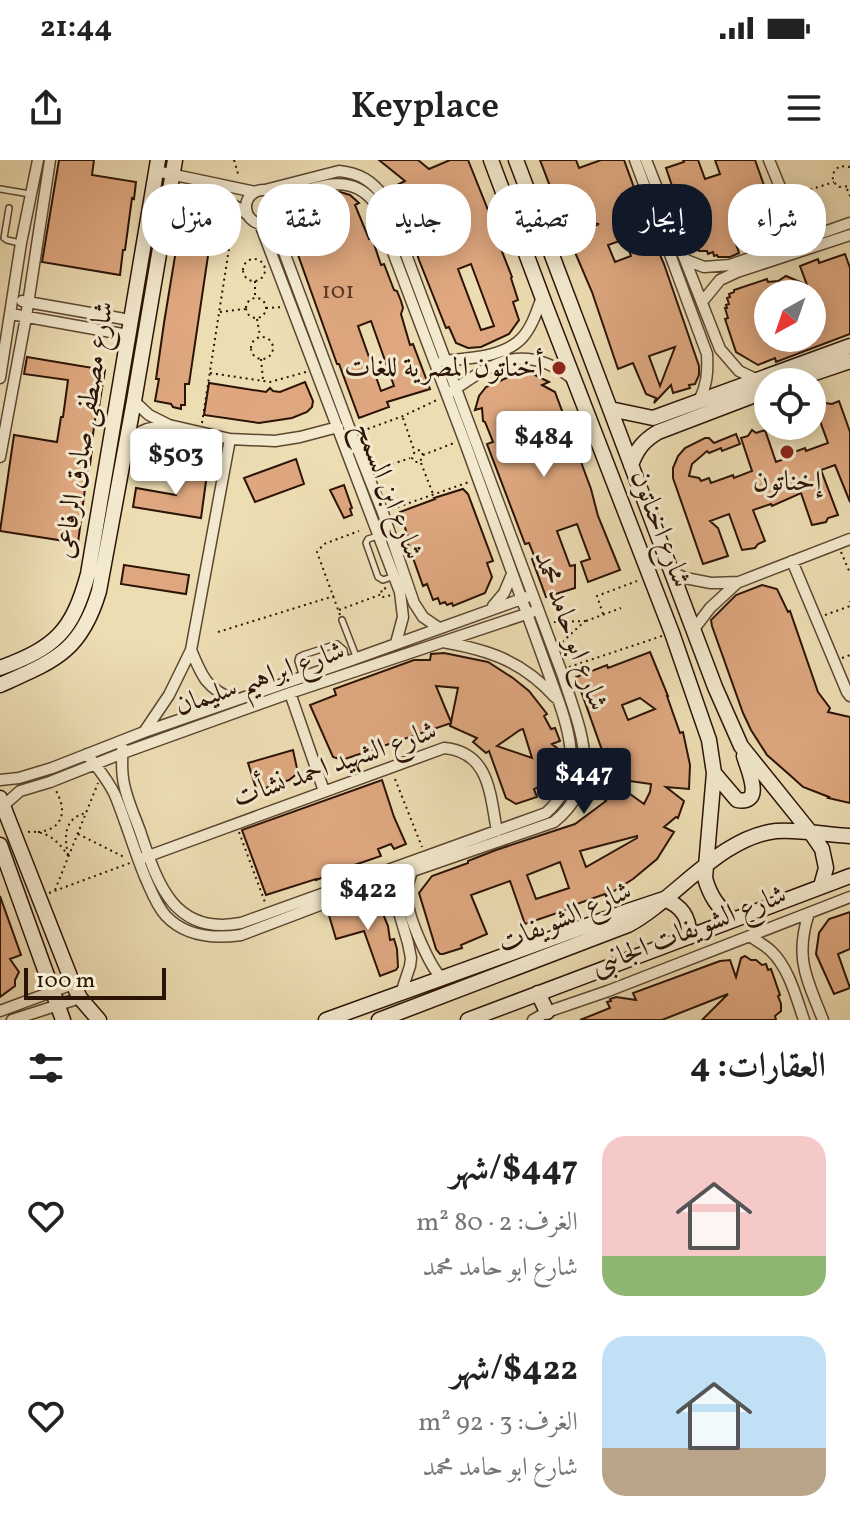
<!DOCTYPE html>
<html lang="ar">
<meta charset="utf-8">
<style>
:root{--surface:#fff;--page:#f2f2f2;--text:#222;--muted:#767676;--accent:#111827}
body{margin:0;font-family:Vollkorn,Amiri,serif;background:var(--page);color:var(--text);direction:rtl;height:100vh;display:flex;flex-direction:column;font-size:30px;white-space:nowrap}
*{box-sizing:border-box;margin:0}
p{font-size:26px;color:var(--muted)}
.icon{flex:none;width:44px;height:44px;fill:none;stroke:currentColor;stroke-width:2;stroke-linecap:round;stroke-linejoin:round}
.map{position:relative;height:860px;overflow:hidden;direction:ltr}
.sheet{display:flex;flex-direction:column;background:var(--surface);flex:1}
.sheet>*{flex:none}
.hud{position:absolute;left:24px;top:24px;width:802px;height:72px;direction:rtl;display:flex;gap:16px}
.needle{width:52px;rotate:220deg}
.controls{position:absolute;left:754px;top:120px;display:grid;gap:16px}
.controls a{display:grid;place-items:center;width:72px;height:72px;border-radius:50%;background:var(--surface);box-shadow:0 4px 20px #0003;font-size:40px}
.scale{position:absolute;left:24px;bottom:20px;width:142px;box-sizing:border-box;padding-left:8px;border:4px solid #2b1306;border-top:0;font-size:22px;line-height:28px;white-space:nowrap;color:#2b1306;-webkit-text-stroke:6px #f3e9ce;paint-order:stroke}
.price{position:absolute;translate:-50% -68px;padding:0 18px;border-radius:8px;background:#fff;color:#222;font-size:26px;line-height:52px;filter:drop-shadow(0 2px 4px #0008)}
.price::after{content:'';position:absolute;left:50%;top:48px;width:24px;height:18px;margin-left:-12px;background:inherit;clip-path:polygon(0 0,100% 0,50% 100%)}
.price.current{background:var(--accent);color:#fff}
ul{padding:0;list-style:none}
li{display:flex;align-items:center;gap:24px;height:200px;padding:0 24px}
li span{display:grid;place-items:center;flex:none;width:224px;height:160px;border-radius:24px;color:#555}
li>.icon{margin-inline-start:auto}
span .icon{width:96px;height:96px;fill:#fffc;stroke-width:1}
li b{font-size:34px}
h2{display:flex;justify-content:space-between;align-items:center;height:96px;padding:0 24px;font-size:34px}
.tag{padding:0 28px;border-radius:32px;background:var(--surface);box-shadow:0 4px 20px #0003;font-size:28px;line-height:72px}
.tag.current{background:var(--accent);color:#fff}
.status{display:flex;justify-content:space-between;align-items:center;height:56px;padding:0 40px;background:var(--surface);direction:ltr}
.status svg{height:22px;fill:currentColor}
header{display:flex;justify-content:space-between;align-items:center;height:104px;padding:0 24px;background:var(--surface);font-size:36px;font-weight:600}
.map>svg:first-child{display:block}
</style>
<div class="status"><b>21:44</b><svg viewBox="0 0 49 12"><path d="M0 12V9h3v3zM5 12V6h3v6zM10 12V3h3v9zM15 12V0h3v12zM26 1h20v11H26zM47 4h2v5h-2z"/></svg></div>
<header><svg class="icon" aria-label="menu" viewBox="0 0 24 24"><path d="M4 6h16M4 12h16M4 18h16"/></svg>Keyplace<svg class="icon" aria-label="share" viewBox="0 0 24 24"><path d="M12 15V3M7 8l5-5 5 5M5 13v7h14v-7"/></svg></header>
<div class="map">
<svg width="850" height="860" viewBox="0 0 850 860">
<rect width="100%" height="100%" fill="#edddb3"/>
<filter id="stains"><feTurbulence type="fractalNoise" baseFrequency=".0025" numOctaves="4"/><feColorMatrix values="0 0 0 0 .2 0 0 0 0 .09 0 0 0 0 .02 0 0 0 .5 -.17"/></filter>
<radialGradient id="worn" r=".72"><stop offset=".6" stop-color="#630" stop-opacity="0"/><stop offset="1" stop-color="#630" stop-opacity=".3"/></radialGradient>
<path fill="#dea77f" stroke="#2b1306" stroke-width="2" fill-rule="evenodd" d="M59,0H94L92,15L136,22L134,39L132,38L125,90H123L120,115L42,102Z
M379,0H418L429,9L450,0H468L494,65L492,66L512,117L511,118L518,140L513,142L519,160L509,174L481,187L468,188L456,183L449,167L446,168L419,100L403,51L405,50L393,27L405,21ZM471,104L494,166L481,170L458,109Z
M540,0H576L579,8L601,0H624L652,77L664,104L699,206V215L695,224L689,225L690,228L673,233L671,225L654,243L656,238L646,234L633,203L618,209L592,132L568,76L599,64L565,61L556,42ZM625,79L631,96L615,102L608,85ZM675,187L660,226L649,196Z
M683,0H698L705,19L720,14L715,0H755L771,45L767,46L779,59L778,67L770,78L752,86L736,84L739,93L730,97H718L717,95L714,96L713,92L708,94L707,91H699L694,74L689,76L666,8L684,2Z
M340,32L350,35L359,43L355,45L369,79L372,78L381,105L384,104L394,130L397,131L401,141L403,148L401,154L410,185L413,184L430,229L387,242L389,247L359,258L339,204H337L292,78L331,62L333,60L323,34ZM371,161L394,226L381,231L358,166Z
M177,84L209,89L189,224H185V245H181V249L173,247L171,244L155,241L159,219H156L164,163Z
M845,94L850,108V174L776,202L775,198L758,205L736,192L725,159L728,158L725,148H727L726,145L729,144L727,138L730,137L729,134L734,132V130L767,119L768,122L778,121L786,116L807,125L800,106L818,99L819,103ZM768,134H812V178H768Z
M27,197L105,210L98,253H96L91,288H92L90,305H88L78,383L0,371L14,275L57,282L61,257H63L68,220L24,214Z
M521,212H529L549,222L542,225L555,232L591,329L598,356L620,410L588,422L581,402L590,399L577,364L557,371L570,406L575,405V428L546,437L532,399L535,398L529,383L525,384L487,284L493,282L485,262L483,261L482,248L475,250L479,236L486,227L511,216L510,213Z
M305,222L313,241L312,247L307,252L292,258L259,263L204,255L209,223L266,232L270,228L273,231L280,232Z
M839,241L850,272V342L835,305L821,310L838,355L828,358L826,362L812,365L801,333L772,346L771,344L753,350L765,381L758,384L755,388L742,390L729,354L710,361L718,368L728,396L703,404L673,318V308L678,296L685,288L705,278H709L714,283L736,274L740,284L722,291L721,288L709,293L707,291L692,304L689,316L699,318L701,321L709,318L711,323L733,315L734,318L752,311L741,278L748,276L752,270L756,273L765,270L776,302L795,295L794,292L805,288L806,291L828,283L816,250L824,247V243L832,244Z
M296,299L304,324L255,342L244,318Z
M179,310L207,314L201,358L133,347L136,328L176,335Z
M344,325L352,348L350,349L352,355L344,358L330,330Z
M463,329L468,334L493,401L487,403L492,417L485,433L453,446L452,443L447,445L445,442L440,444L438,438L433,440L427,424L423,426L407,381L409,380L400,352L435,339L434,338Z
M124,405L189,415L186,434L121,424Z
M762,425L777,429L788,452L790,451L818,532L830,548L828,552L850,557V643L828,638L829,637L803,627L792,617L767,595L751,570L743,553L712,466L711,460L736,435Z
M650,492L668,536H667L680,573L683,572L690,605L689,629L666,627L684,641L678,658L676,657L664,667L674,672L657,699L633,719L606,736L605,734L571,746L572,748L525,764L510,721L474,734L471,735L487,774L461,785L462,788L443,794H440L436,789L419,733L432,716L468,703V701L496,690L575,664L606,641L602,637L605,634L603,632L612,621L644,644L650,632L651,624L609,618L607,589L602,590L576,517L607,505L608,508ZM640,538L655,549L628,560L622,545ZM637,676V678L586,707L580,691ZM560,702L569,728L536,739L527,715Z
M444,493L488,502L513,518L529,531L547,554L544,556L551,569L555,568L560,581L552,584L562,592L563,598L554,621L534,629L537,637L516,644L506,638L489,591L486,593L473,582L477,578L450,566L451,563L342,600L333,597L310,545L336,535L334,529L414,500H430L431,494ZM436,526L458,528L451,562ZM523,569L532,598L497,586L520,570Z
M293,590L298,613L289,620L257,631L248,603Z
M382,620L394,657L406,684L394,689L391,684L378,689L381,696L331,713L332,714L316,720V719L266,735L242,670Z
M0,736L21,795L10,799L19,812L15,820V826L0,837Z
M362,740L367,750L379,744L388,766L390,780L394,779L397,789L398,807L396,810L380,816L364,771L336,779L328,752Z
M850,752V789L838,794L850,828L834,834L816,794L819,773L829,759Z
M745,796L751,800H756L762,805L766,804L768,810L771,809L780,835L778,836L781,844V851L775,856L776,860H702L728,834L662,860H580L610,848L607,842L611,841L610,839L616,837L636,840L633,833L720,801L730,800L736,817L741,798Z"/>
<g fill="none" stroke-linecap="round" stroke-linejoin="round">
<defs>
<path id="lane" d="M0,29L30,34
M9,48L4,78L7,80L20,83
M378,376L368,379L366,383L378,417L383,420L394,416
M342,460L356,496
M303,517L298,501L299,497L303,495L337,484L344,490L346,501"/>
<path id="street" d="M635,0L707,194C708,212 707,225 699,241
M646,0L720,189L739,211L758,220
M769,0L789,49L786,71L780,88
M156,11L255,32
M246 47a17 17 0 1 1 34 0a17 17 0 1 1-34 0Z
M151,38C186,42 217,28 248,55
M789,49L819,74
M276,57L284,92L352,275L383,353L414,443L423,457L439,468
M260,64L400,432L403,457L396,483
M686,100L704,107L730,105L850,63
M22,141L130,160
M702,142L720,120L737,112L850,75
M11,154L128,175
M443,201C468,198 503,198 522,178C532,167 537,151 542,137
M0,218L21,83L38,0
M451,232C495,201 524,182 573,219
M134,241L149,255L169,265L230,279L275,281L300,277L338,267
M127,278L147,269L167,265
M0,297L26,157L50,0
M792,401L847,532L850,536
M672,412L685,418L711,423L739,422L850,379
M493,446L504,433L512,414
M694,469L710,448L737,423
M443,482C489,490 522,501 555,537
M191,490C202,517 207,529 235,540
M290,533L324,631
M144,572L169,535L191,490L230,279
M122,581C123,593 121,606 123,618C125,636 134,654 140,671C157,722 173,776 241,763L546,653C581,622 573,582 559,542L464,280L374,42C348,9 311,30 278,40
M87,594C97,607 108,620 115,635C126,662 134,690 145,717C151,730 156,745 166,756C185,776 214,779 241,775L378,723L554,662C606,620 579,568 563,516L385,38C372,21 360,13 339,11L265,30
M0,620L19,618L52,608L144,572L346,502L527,437
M3,646L20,631L50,622L123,593L290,533L532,452
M143,698L444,588C490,592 490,635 497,671
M412,712C408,722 406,733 408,744C410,760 430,808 442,818
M376,718L398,749L408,783L411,798L410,806L401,833
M809,753C794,798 807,819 823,860
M750,776C756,781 765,785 771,791C789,808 796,837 804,860
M0,851L73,824
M12,860L80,838
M533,860L547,852L608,831L850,737"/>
<path id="secondary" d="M491,0L546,147L672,473L709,580L714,613L705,718C710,736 718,748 733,759
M516,0L715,527L741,586L811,673L822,689L826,708L821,726
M788,222L850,201
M610,249L653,258L850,186
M631,305C637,289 643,281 658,272L768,230
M0,508C56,487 72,472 88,414L158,0
M0,525C54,501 81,492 99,431L134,241L175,0
M714,613L737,640C765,645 748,610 744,596
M0,638L73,824L80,838L99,860
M0,685L63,860
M538,833L547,852
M326,860L625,752L664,739C682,746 690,758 689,777
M379,860L628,765C675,740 720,677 776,671C800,669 826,675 850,676
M468,860L850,716"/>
</defs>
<use href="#lane" stroke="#5c4631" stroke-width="8"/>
<use href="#street" stroke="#5c4631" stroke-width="13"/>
<use href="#secondary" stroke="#2b1306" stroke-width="17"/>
<path stroke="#2b1306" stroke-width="2" stroke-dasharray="2 4" stroke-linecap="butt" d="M234,0L239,17
M850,7L840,6C831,12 830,21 839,27L850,26
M847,29L850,36
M793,35L834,22
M243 110a11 11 0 1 1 22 0a11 11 0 1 1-22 0Z
M255,121V137
M246 148a10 10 0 1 1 20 0a10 10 0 1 1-20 0Z
M266,148L283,147
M220,152L245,149
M257,159L260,176
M251 188a11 11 0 1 1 22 0a11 11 0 1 1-22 0Z
M261,199L263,220
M210,213L270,222L306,212
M403,258L414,290
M202,263L234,56
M362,271L403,256L437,240
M423,295L420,290L415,291L412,298L415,302H420L423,295L454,283
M421,303L433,334
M375,310L410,298
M392,349L469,322
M841,392L850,413
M386,428L381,430L383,437L392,435
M850,441V442
M339,450L382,434
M603,454L597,436L637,421
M340,455L317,392L324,384L359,371
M825,455L850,446
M586,461L621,448
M554,462L585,461L560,484
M218,472L334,436
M842,498L850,495
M569,507L662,476
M395,619L422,687
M28,672C46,670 59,681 68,696
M38,672C65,669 67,649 55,629
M239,672L266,745
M78,674L126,698
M68,695C64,676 64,658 86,653
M55,730L98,623
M49,733L130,703"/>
<use href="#lane" stroke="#f3e9ce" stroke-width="5"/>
<use href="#street" stroke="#f3e9ce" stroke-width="10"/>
<use href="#secondary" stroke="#f3e9ce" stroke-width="14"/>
</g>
<g fill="#8f2418" stroke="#f3e9ce" stroke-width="3">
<circle cx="559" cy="208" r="8"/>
<circle cx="787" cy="292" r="8"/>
</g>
<g text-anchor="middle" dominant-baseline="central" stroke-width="6" stroke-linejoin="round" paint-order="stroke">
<g font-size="24" fill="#583824">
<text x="338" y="132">101</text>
</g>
<g font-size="28" fill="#2b1306" stroke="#f3e9ce" text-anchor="end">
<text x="543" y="208">أخناتون المصرية للغات</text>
<text x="787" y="322" text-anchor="middle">إخناتون</text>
</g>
<g font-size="28" fill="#2b1306" stroke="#f3e9ce">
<text transform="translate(85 270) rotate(-81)">شارع مصطفى صادق الرفاعى</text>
<text transform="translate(388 331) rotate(69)">شارع ابن السمح</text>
<text transform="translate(660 369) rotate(69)">شارع اخناتون</text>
<text transform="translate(570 471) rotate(70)">شارع ابو حامد محمد</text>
<text transform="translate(260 519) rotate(-19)">شارع ابراهيم سليمان</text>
<text transform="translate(335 605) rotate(-19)">شارع الشهيد احمد نشأت</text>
<text transform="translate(565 758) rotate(-23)">شارع الشويفات</text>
<text transform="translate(689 771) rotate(-21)">شارع الشويفات الجانبى</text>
</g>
</g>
<rect width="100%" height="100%" filter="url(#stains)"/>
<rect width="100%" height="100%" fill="url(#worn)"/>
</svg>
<div class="controls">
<a><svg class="needle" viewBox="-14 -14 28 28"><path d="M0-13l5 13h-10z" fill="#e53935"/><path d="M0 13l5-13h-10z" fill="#767676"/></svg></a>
<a><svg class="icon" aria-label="locate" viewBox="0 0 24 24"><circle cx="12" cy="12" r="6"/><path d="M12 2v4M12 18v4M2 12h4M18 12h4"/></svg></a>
</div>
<div class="scale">100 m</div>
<b class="price" style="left:544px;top:319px">$484</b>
<b class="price" style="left:176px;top:337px">$503</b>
<b class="price current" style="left:584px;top:656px">$447</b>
<b class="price" style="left:368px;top:772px">$422</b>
<div class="hud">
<a class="tag">شراء</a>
<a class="tag current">إيجار</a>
<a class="tag">تصفية</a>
<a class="tag">جديد</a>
<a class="tag">شقة</a>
<a class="tag">منزل</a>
</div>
</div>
<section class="sheet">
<h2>العقارات: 4<svg class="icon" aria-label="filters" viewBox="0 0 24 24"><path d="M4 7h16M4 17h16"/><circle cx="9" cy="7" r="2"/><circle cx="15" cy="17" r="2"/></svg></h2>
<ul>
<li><span style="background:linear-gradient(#f6c9c9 75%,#8fb573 0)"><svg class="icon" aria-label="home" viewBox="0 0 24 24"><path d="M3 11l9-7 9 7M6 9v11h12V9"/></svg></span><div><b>$447/شهر</b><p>الغرف: 2 · 80 m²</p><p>شارع ابو حامد محمد</p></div><svg class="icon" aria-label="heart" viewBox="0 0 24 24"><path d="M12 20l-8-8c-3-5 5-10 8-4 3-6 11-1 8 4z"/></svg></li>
<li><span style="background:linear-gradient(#bfe0f5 70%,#b9a48a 0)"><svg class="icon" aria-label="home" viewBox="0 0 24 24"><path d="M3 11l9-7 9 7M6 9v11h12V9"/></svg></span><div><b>$422/شهر</b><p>الغرف: 3 · 92 m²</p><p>شارع ابو حامد محمد</p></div><svg class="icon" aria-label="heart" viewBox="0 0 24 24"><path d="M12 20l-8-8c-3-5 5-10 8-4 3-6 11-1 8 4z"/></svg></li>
</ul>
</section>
